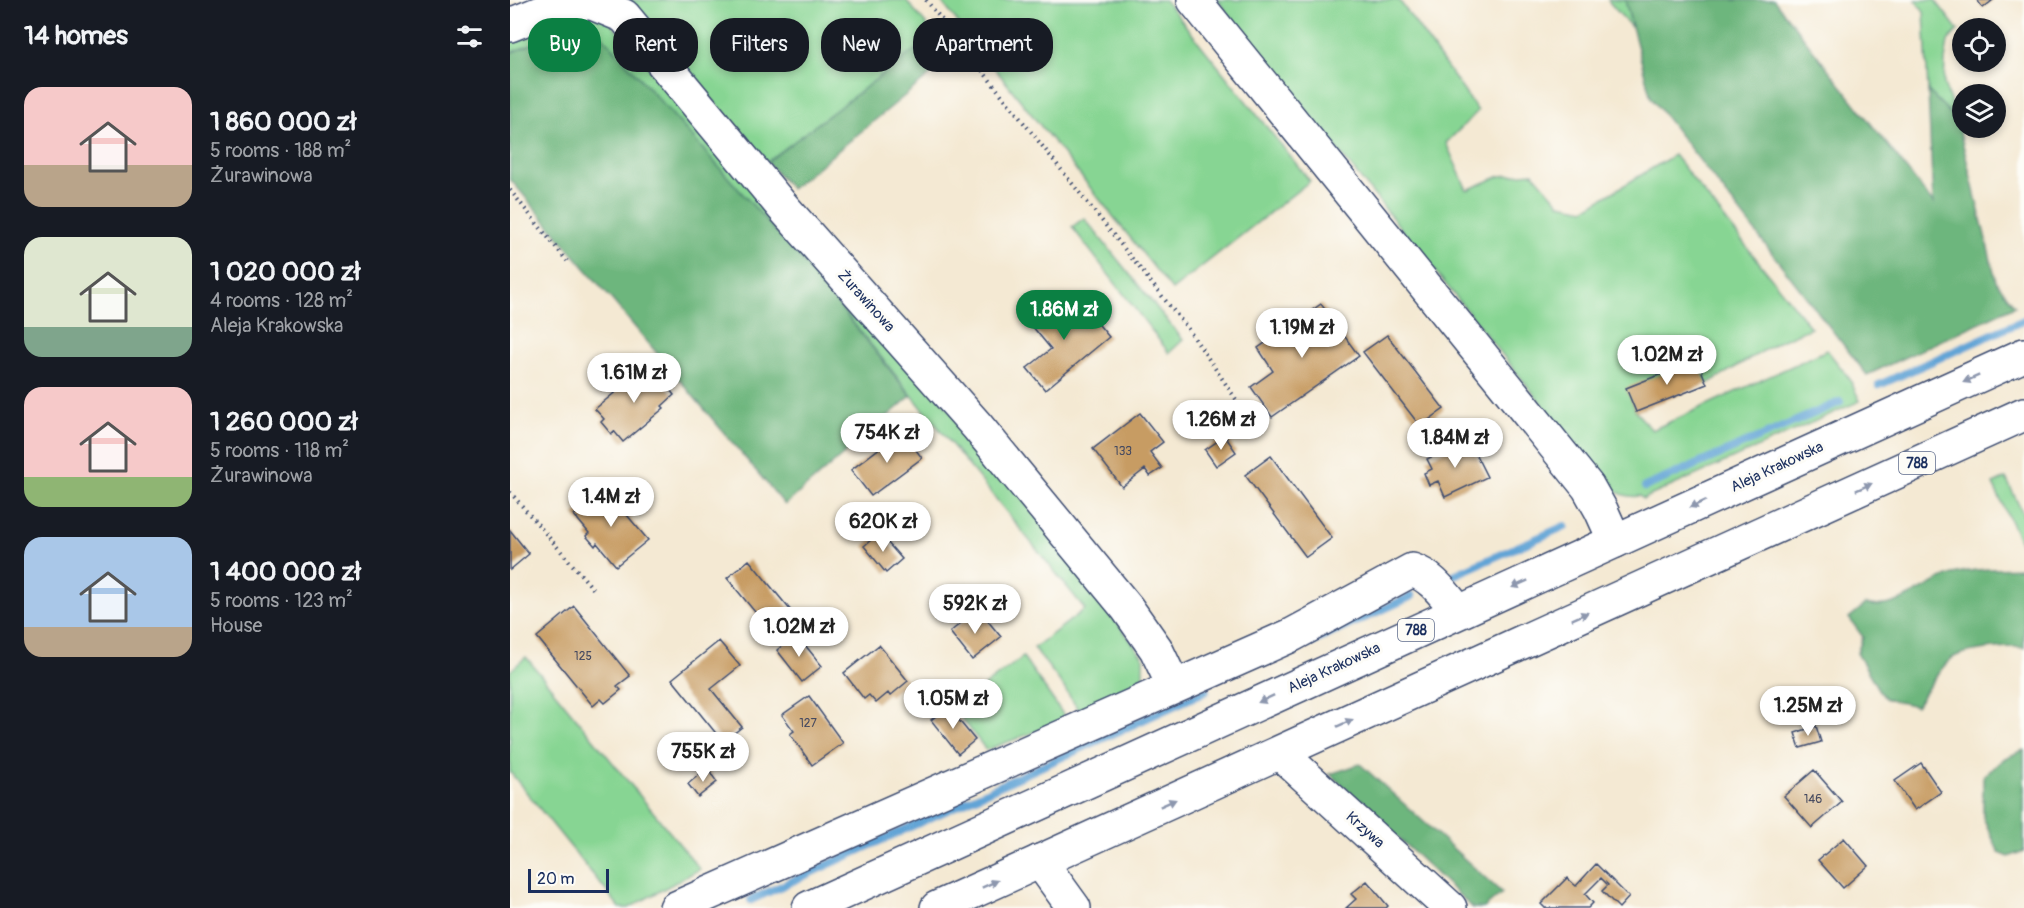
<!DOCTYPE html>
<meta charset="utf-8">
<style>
:root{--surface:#171b24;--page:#20242c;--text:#f1f3f6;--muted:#9ea1a6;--accent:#0b8043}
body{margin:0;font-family:Pangolin,sans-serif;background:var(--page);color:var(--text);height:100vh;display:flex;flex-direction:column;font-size:22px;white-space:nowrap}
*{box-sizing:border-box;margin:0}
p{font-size:20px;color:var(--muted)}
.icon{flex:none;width:33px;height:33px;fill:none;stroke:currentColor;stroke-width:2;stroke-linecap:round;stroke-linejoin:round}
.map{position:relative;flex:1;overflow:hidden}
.panel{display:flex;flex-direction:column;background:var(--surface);width:510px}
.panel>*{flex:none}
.guide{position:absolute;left:18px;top:18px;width:570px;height:54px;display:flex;gap:12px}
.buttons{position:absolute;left:1442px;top:18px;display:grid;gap:12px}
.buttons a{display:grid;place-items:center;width:54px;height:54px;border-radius:50%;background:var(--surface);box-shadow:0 3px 9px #0003;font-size:30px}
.scale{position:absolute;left:18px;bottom:15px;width:81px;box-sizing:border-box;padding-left:6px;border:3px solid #1b2f5e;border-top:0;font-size:16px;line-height:21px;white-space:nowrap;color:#1b2f5e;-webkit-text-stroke:4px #fdfcf7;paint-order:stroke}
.price{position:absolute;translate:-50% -51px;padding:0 14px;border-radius:21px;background:#fff;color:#222;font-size:20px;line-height:39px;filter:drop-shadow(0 2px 3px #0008)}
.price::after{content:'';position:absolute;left:50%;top:36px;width:18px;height:14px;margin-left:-9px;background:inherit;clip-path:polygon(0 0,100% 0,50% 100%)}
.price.current{background:var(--accent);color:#fff}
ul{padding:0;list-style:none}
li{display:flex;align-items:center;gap:18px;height:150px;padding:0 24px}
li span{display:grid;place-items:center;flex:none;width:168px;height:120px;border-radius:18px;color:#555}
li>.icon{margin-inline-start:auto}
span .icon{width:72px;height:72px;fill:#fffc;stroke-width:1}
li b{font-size:26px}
h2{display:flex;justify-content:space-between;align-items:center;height:72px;padding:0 24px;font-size:26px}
.chip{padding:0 21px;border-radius:24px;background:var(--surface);box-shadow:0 3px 9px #0003;font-size:21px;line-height:54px}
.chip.current{background:var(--accent);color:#fff}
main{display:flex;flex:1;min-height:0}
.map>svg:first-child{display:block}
</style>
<main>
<section class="panel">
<h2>14 homes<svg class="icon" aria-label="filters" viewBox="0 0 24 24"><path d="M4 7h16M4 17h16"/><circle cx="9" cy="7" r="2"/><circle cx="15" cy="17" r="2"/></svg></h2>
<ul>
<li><span style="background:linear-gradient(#f6c9c9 65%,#b9a48a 0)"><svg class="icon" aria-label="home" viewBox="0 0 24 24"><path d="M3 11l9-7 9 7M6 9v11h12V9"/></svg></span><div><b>1 860 000 zł</b><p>5 rooms · 188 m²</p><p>Żurawinowa</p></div></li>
<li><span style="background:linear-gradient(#dfe7d0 75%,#7fa58c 0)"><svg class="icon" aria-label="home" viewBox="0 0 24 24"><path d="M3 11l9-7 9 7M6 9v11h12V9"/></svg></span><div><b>1 020 000 zł</b><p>4 rooms · 128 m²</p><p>Aleja Krakowska</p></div></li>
<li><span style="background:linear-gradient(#f6c9c9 75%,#8fb573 0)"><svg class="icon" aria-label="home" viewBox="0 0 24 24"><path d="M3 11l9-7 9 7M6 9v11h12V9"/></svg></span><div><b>1 260 000 zł</b><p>5 rooms · 118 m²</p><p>Żurawinowa</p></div></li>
<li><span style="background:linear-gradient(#a9c7e8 75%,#b9a48a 0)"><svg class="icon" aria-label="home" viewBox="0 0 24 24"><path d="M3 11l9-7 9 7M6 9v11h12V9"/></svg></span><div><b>1 400 000 zł</b><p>5 rooms · 123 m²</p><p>House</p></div></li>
</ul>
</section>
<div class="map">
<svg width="1514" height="908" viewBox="0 0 1514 908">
<rect width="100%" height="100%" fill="#fdfcf7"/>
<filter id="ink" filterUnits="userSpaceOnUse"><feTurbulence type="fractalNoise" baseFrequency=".0167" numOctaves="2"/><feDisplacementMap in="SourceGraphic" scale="12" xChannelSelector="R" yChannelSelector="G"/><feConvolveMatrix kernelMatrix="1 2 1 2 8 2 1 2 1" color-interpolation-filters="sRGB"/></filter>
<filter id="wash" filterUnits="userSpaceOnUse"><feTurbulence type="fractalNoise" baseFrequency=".008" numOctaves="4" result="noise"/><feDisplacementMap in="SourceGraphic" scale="24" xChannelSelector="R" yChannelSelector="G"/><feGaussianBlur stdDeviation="1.35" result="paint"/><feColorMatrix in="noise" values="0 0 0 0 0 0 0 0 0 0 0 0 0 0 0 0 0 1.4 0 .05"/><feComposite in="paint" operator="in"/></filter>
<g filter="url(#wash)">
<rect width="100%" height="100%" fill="#f4e9d3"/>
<path fill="#87d593" stroke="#518278" stroke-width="1.5" d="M114,0H396L425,35L257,162Z
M430,0H655L800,181L662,290Z
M707,0H889L968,111L936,143L957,190L990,176L1023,173L1050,204L1075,209L1164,155L1301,328L1270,341L1197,384L1187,360L1117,389L1126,412L1142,430L1317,350L1339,378L1350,401L1133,499L1130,496C1104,500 1092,478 1077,460Z
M1098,0H1115L1122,28L1100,3Z
M1405,0H1425L1448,30L1438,41L1435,61L1434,84L1447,120L1418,91L1414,11Z
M64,11L95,17L503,482L633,657V686L571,714L551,683L524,648L575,609L302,272L79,21L0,53V33Z
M574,218L673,340L659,353L562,227Z
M1496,478L1514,516V550L1483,484Z
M16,657L190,869L119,908H110L0,772V671Z
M513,657L557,720L476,750L444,708Z"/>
<path fill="#6db67d" stroke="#44726e" stroke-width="1.5" d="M1115,0H1264L1423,203L1418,91L1447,120L1486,281L1505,306L1357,375L1141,98Z
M79,21L302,272L401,396L275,505L0,179V53Z
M425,35L442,57L281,189L257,162Z
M1514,568V648C1500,645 1457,650 1444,657C1435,661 1413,695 1406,706L1376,699L1368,689L1347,653L1353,637L1339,618L1356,604C1386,613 1415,583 1443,574C1465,568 1491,569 1514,568Z
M1514,750V851L1499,857L1489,853L1473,817V777L1495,758Z
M850,764L992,893L974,908H963L820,774Z"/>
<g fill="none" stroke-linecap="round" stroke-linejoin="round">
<path stroke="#62a4d6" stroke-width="8" d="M1369,385L1514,320
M1135,487L1330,402
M944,575L1055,526
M800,643L902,596
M241,900L696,691"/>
</g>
<g id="blocks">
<path fill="#c79c64" d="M1467,0H1483L1473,8Z
M547,297L563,317L575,308L599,337L535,390L517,368L541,349L518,321Z
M811,304L849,356L762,417L741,387L763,371L748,348Z
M877,335L934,409L910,426L853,352Z
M1187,360L1197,384L1126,412L1116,388Z
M141,367L164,395L152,406L154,408L113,442L104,431L101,434L91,422L94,419L85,409L126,375L128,377Z
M630,413L653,442L640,452L652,468L640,476L635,469L612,487L583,449Z
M392,431L412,458L361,496L341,470Z
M715,436L726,452L706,466L695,450Z
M958,439L977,477L935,497L928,481L919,485L914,473L922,469L917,459Z
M761,456L822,538L796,557L735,475Z
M95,489L138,540L106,566L87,543L85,546L78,538L76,536L79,533L64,515Z
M0,530L19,554L0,570Z
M369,533L392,559L376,573L354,546Z
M239,560L291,623L269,641L217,578Z
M64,606L120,676L107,686L111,690L95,703L91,699L83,706L27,637Z
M468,609L491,637L462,660L440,632Z
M286,634L312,666L292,682L267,650Z
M209,641L230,666L201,689L232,727L213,742L162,679Z
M369,645L398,681L380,696L378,693L366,703L359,695L354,699L334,673Z
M299,696L333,743L302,765L280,734L284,731L272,715Z
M438,707L465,740L448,754L421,720Z
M1306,726L1311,742L1290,748L1285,733Z
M1411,763L1431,792L1405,810L1385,781Z
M197,768L207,782L188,797L178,784Z
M1304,770L1332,802L1302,828L1274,796Z
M1334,838L1358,866L1333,888L1308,860Z
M1086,864L1119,897L1109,908L1092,891L1098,885L1091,878L1075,894L1083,903L1078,908H1035L1031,904L1057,878L1066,886Z
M857,881L878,906L876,908H836L846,899L841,894Z"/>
</g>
</g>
<g filter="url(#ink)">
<use href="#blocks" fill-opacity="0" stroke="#3c4b70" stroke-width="1.5"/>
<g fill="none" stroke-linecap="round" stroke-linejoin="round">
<defs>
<path id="minor" d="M684,0L1078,487L1091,510L1105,541
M0,25L55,3H82L114,16L272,206L467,426L617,608L646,649L664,687
M770,753L940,908
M530,861L564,908
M166,908L782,635L902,570C923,577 934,595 948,611"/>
<path id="major" d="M299,908L1514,355
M427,908L1514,414"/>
</defs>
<use href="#minor" stroke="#3c4b70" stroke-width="36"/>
<use href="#major" stroke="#3c4b70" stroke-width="36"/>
<path stroke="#3c4b70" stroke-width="4" stroke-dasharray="1.5 4.5" stroke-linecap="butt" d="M416,0L679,330L734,411
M0,190L57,261
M0,492L85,591"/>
<use href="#minor" stroke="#fff" stroke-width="33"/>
<use href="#major" stroke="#fff" stroke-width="33"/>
</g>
<defs><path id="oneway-solid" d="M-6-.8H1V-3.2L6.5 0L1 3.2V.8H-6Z" transform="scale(1.5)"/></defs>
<g fill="#8d97ae">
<use href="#oneway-solid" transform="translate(1461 379) rotate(156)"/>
<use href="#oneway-solid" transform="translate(1354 487) rotate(-24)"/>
<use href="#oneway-solid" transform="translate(1188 504) rotate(155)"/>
<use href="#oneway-solid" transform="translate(1010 584) rotate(156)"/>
<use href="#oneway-solid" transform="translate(1070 616) rotate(-24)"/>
<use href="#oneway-solid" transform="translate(756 699) rotate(155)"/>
<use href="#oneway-solid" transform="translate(835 723) rotate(-24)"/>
<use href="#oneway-solid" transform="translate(658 803) rotate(-24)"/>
<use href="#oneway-solid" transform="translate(480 884) rotate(-24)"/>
</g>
</g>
<g text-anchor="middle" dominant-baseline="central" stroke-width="6" stroke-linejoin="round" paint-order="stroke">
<g font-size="12" fill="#464a60">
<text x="613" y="451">133</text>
<text x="73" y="656">125</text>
<text x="298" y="723">127</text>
<text x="1303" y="799">146</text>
</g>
<g fill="#fdfcf7" stroke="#5f6c8c" stroke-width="1.5">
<rect x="1389" y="452" width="36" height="22" rx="4.5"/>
<rect x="888" y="619" width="36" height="22" rx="4.5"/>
</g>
<g font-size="14" font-weight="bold" fill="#1b2f5e">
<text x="1407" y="463">788</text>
<text x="906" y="630">788</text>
</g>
<g font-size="15" fill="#1b2f5e" stroke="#fdfcf7">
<text transform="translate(356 301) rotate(48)">Żurawinowa</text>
<text transform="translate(1267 467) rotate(-25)">Aleja Krakowska</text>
<text transform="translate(824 668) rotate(-25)">Aleja Krakowska</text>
<text transform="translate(855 830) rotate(42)">Krzywa</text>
</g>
</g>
</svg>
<div class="buttons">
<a><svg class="icon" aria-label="locate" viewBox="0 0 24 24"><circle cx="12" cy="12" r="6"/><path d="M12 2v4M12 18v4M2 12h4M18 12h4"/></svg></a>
<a><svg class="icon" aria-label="layers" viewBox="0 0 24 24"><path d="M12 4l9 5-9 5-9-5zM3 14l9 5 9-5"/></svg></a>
</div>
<div class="scale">20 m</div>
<b class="price current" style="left:554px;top:341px">1.86M zł</b>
<b class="price" style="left:792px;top:359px">1.19M zł</b>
<b class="price" style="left:1157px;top:386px">1.02M zł</b>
<b class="price" style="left:124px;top:404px">1.61M zł</b>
<b class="price" style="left:711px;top:451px">1.26M zł</b>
<b class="price" style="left:377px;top:464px">754K zł</b>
<b class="price" style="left:945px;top:469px">1.84M zł</b>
<b class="price" style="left:101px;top:528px">1.4M zł</b>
<b class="price" style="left:373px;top:553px">620K zł</b>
<b class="price" style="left:465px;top:635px">592K zł</b>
<b class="price" style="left:289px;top:658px">1.02M zł</b>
<b class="price" style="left:443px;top:730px">1.05M zł</b>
<b class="price" style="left:1298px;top:737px">1.25M zł</b>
<b class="price" style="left:193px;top:783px">755K zł</b>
<div class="guide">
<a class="chip current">Buy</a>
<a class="chip">Rent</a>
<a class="chip">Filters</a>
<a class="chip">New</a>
<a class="chip">Apartment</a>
</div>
</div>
</main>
